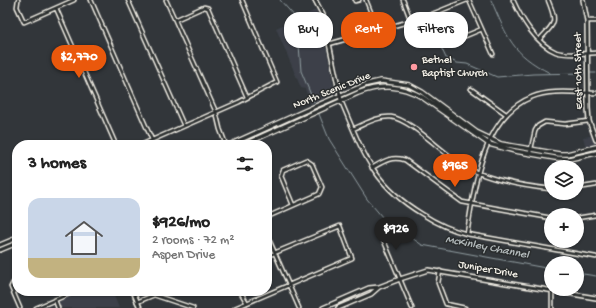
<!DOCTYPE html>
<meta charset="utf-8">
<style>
:root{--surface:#fff;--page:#f6f6f6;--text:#222;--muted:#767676;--accent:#ea580c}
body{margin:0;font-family:"Gochi Hand",sans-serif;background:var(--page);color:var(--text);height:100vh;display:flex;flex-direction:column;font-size:15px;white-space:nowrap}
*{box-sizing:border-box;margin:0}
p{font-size:13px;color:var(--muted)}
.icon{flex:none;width:22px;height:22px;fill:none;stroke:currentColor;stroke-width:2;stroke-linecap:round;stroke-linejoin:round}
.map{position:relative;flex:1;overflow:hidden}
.panel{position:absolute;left:12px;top:140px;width:260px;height:156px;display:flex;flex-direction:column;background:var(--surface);border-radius:16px;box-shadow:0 1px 3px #0004}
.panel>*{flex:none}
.guide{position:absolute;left:284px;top:12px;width:252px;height:36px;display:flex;gap:8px}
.controls{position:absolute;left:544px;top:160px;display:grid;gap:8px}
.controls a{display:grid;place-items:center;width:40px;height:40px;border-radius:50%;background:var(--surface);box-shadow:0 1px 3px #0004;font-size:20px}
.price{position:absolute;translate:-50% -34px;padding:0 9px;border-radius:14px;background:var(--accent);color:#fff;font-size:13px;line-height:26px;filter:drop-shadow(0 1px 2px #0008)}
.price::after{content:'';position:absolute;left:50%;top:24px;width:12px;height:9px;margin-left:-6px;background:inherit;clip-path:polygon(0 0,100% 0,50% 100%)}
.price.active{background:#222;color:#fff}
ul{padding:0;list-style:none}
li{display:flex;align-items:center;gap:12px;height:100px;padding:0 16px}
li span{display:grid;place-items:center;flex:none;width:112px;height:80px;border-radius:12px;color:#555}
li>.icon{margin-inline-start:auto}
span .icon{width:48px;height:48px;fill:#fffc;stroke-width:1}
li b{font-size:17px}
h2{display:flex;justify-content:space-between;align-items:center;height:48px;padding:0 16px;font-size:17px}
.pill{padding:0 14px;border-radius:16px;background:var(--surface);box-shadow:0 1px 3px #0004;font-size:14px;line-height:36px}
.pill.active{background:var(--accent);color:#fff}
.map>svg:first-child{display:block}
</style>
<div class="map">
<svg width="596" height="308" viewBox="0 0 596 308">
<rect width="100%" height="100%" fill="#32363a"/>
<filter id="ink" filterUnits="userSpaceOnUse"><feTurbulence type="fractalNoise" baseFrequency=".025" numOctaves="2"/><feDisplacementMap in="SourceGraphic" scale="8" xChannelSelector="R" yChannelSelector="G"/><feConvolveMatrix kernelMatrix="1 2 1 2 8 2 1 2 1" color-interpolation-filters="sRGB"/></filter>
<g filter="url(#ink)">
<path fill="#3c4149" d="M316,10L321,20L335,94L311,104L305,89L301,88L276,28Z
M591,136L595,144L586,148L583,137Z
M82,291H112L119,308H61L58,302Z"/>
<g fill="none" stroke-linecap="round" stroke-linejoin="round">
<path stroke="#929ea2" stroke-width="1" d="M280,0L297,19L301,71L314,102
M491,0C508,38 511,53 550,73
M429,21L446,58L457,63L467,64L497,77L533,74L584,73
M591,73H596
M319,114L329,139L367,199L383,218L422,245L551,269
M577,273L596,276"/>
<defs>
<path id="minor" d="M18,0L17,7L24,22L74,0
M91,0L152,140
M128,0L184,126
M166,0L216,112L220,129L226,145
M366,0L378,30
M403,0L411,21
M469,0L493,54
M513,0C521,18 536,44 556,52C567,56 584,53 596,53
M355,1L359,0
M56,8L116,145
M175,20L204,7L208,8L247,97
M587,21H596
M458,39L482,29
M540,39C556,22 557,22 548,0
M329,44L425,17L467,0
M471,89L506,114
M341,101C363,152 372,184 422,214C436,223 451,230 467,234L596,257
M353,129C365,124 378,116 391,117C410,119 444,154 462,165C487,180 522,186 551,189
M141,145L239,102L277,82L242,0
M530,153L535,131L538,126L545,122L565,124L589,121
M372,168C384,161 391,156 405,160L462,202L551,218
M577,188L596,185
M267,217L319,194L322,187L312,164L306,160L283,170L281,176L293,205
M577,218L596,215
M379,229L412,308
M467,234C474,189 482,116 532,97C551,89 576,93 596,93
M267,235L299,308
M440,271L438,283L446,304L465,308
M17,282L13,283L11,287L20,308
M240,291L247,303
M552,291V308
M55,300L58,308
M137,302L154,295L193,308
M36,308L76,291
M235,308L352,258L340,226L267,256"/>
<path id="tertiary" d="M315,0L323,15L341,100
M583,0L587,21L588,108L589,121L596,140
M133,291L140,308
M323,308L369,288L379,287
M338,308L371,294L379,287L400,279L428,270L596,298"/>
<path id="secondary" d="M229,145L318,105L367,84L381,81L409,85L422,92L476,132L501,144L559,154H567L596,147
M243,145L358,93C381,84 400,85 422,97L489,144L515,151L555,158L569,159L596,153
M0,245L17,238
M0,250L17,243"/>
</defs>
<use href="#minor" stroke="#f4f1e8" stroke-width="5.5"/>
<use href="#tertiary" stroke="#f4f1e8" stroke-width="6"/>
<use href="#secondary" stroke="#f4f1e8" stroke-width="6"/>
<use href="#minor" stroke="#2a2d2e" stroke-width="2.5"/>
<use href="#tertiary" stroke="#2a2d2e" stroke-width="3"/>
<use href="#secondary" stroke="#2a2d2e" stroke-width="3.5"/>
</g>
</g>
<circle fill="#ff9aa2" stroke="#2a2d2e" stroke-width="1.5" cx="414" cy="67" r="4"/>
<g text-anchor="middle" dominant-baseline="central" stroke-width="3" stroke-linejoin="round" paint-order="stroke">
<g font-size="11" fill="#f4f1e8" stroke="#2a2d2e" text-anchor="start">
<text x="422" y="61">Bethel<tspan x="422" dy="13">Baptist Church</tspan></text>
</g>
<g font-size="11" fill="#f4f1e8" stroke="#2a2d2e">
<text transform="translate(579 71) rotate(-91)">East 10th Street</text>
<text transform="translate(332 91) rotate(-22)">North Scenic Drive</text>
<text transform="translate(488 270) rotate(10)">Juniper Drive</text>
</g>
<g font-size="12" font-style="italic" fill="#b2b9ba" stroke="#2a2d2e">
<text transform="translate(487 248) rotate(11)">McKinley Channel</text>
</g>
</g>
</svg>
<div class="controls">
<a><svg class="icon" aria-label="layers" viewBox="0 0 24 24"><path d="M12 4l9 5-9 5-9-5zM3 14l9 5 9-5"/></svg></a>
<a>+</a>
<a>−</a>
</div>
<b class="price" style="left:79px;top:79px">$2,770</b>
<b class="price" style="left:455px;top:188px">$965</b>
<b class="price active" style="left:396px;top:251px">$926</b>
<div class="guide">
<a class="pill">Buy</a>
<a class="pill active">Rent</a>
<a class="pill">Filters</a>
</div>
<section class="panel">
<h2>3 homes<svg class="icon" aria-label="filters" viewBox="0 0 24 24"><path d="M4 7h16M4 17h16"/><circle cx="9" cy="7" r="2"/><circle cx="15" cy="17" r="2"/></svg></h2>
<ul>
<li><span style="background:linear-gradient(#c9d6e8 75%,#c2b280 0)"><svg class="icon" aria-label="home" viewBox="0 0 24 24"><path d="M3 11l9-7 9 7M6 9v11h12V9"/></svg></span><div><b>$926/mo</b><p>2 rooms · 72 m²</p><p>Aspen Drive</p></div></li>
</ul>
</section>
</div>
